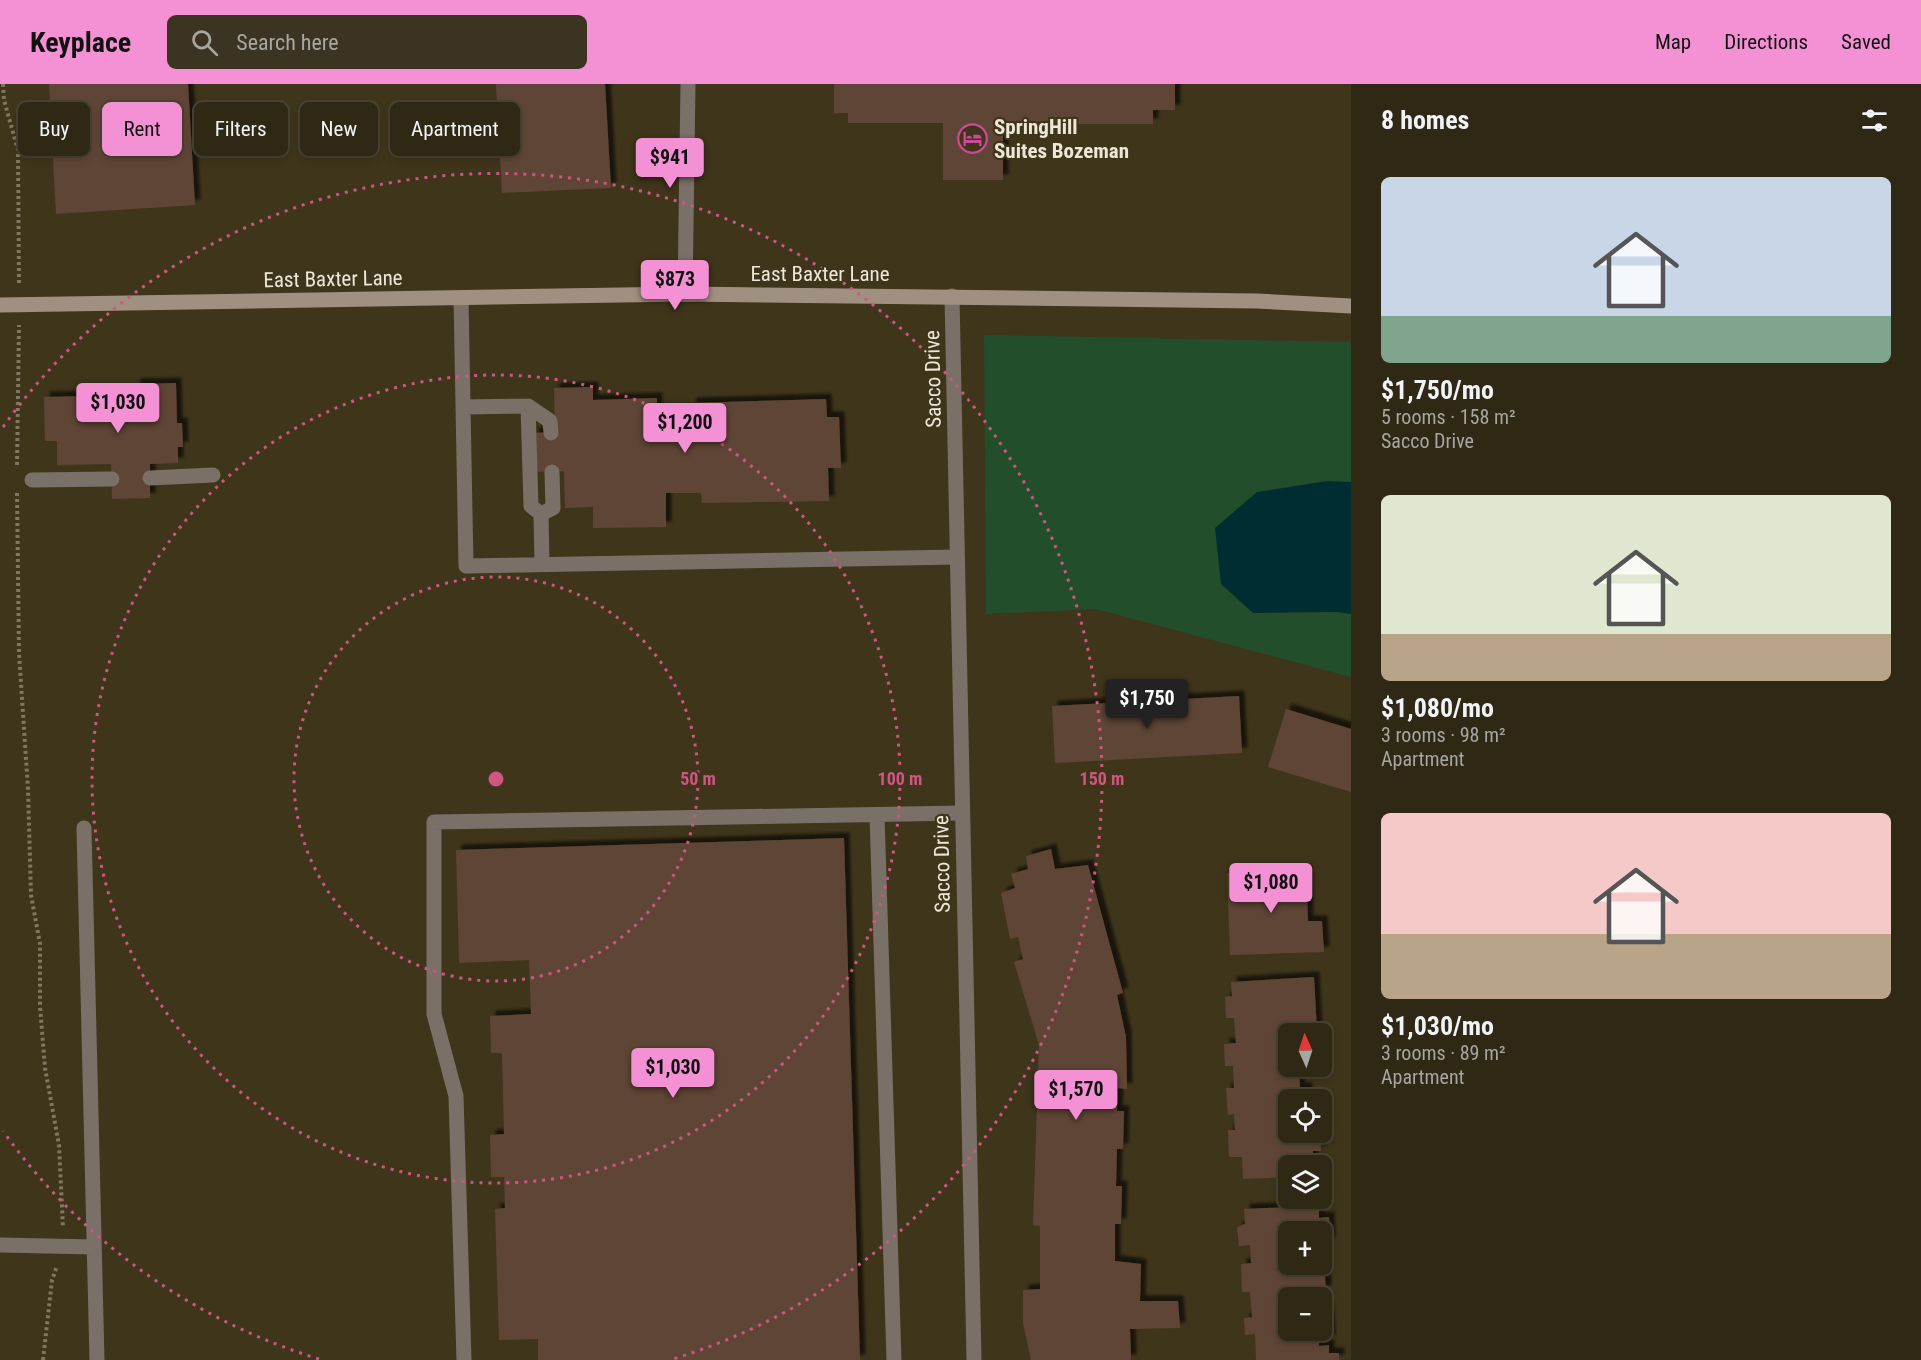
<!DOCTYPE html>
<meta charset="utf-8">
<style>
:root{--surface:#2f2814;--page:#3b3422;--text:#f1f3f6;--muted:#a7a6a0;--line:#4a4434;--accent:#f491d4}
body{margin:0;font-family:"Roboto Condensed",sans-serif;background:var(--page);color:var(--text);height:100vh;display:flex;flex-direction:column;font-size:22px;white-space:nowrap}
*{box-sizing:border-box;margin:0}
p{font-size:20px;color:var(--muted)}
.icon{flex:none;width:33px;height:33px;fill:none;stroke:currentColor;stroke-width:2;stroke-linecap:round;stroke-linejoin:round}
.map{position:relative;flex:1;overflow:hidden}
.sheet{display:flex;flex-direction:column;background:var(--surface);width:570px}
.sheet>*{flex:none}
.hud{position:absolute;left:18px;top:18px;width:570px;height:54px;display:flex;gap:12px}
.needle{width:39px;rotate:357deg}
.tools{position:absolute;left:1278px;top:939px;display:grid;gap:12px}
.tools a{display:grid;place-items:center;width:54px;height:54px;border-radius:9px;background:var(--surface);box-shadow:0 3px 9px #0003,0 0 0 2px var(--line);font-size:30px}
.price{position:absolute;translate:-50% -51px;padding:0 14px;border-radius:6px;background:var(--accent);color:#111;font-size:20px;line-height:39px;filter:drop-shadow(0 2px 3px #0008)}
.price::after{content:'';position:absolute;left:50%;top:36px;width:18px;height:14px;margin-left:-9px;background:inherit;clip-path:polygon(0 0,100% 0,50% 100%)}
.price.selected{background:#222;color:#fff}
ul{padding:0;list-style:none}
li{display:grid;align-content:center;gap:12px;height:318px;padding:0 30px}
li span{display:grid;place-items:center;height:186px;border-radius:9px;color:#555}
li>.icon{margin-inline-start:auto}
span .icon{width:108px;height:108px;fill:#fffc;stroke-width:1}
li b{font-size:26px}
h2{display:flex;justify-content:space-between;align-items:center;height:72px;padding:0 30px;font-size:26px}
.chip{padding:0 21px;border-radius:9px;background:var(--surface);box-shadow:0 3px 9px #0003,0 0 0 2px var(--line);font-size:21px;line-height:54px}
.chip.selected{background:var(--accent);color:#111}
header{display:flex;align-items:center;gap:36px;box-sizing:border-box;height:84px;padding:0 30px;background:var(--accent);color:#111}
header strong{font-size:28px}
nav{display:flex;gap:33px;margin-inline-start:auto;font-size:21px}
.search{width:420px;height:54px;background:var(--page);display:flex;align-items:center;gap:15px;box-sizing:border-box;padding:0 21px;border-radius:9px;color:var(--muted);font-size:22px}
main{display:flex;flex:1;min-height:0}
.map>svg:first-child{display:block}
</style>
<header>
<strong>Keyplace</strong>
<div class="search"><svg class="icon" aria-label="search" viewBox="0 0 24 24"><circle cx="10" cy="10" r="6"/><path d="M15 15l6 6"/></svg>Search here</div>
<nav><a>Map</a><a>Directions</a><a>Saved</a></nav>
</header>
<main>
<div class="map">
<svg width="1351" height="1276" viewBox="0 0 1351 1276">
<defs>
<filter id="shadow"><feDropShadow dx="5.5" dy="-5.5" stdDeviation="1.5" flood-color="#0009"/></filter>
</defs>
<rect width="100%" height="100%" fill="#3f351b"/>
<path fill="#234e2b" d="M984,251L1351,258V593L1096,525L986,530Z"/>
<path fill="#002d31" d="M1327,397L1351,398V530L1337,528L1253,529L1221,500L1215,444L1257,408Z"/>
<path fill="#5e4536" filter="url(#shadow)" d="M49,0H188L195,121L56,130Z
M496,0H605L611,104L502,109Z
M834,0H1175V26H1153V40H1003V96H943V39H848V29H834Z
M176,299L177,339H182L183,363H178V379L150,380V414L112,415L111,380L57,381V357H45L44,313L135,311V300Z
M593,303V316L657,314V326H691V319L826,315L827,333H839L841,384H828L829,417L702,419L701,409H666V443L593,444V423L565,424L564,387L534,388L533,349L555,348L554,304Z
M1239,612L1242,669L1055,679L1052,622Z
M1286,625L1351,645V708L1268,683Z
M844,754L860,1276H538V1255L499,1256L495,1125L505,1124L504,1093H491L490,1051L504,1050L502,969H491L490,932L531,930L529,876L459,879L456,766Z
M1051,765L1055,785L1088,781L1123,909L1117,911L1126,953L1127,1005L1118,1004L1117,1027H1124L1123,1065H1117L1116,1102H1122L1121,1140H1115V1177L1141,1180L1140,1217H1178L1180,1244L1130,1245L1131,1276H1031L1023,1239V1206L1040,1205V1142L1033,1141L1039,961L1014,878L1023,875L1018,853L1010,855L1001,809L1015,804L1011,790L1028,785L1026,772Z
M1306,786L1308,837H1322L1324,868L1230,871L1227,789Z
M1314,893L1317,947L1288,950V982H1299L1300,1004H1307V1016H1288V1048H1320L1321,1067H1313V1082H1288V1093L1243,1095L1242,1073H1229L1228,1046H1235L1234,1030L1228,1031L1226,1004H1234L1233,982H1225L1224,960L1236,959L1234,934H1226L1225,913L1232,912L1231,898Z
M1319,1122V1134L1329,1133L1330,1158L1322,1159V1148H1288V1180H1322V1178H1324L1326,1207H1319V1214H1288V1246H1322V1225H1328L1330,1256L1319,1257V1262L1329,1261V1269H1339V1276H1256L1255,1250L1245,1251L1244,1234L1252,1233L1250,1208H1242L1241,1180L1251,1179L1250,1161L1239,1162L1237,1143L1245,1140L1244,1125Z"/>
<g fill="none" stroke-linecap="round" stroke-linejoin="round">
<path stroke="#807761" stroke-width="4" stroke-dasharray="3 3" stroke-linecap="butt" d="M3,0L4,16L18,66L19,201
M17,381L19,241
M17,409L19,569L28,705L31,811L40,860V922L45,984L59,1061L63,1143
M43,1276L52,1196L57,1182"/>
<path stroke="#7a7067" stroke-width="15" d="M461,214L466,482L957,473
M528,322L531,422L541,430
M463,323L528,322L550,337L551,349
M150,394L213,391
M32,396L112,395
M542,480L541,430L553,424L552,388
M877,731L894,1276
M84,744L97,1276
M0,1161L94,1163
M464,1276L456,1012L434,930V738L962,729"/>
<path stroke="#7a7067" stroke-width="15" d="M685,210L688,0
M952,212L974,1276"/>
<path stroke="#a09081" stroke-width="15" d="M0,221L685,210L1257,217L1351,222"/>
</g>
<g fill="none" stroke="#cf5680" stroke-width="3" stroke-dasharray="3 6">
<circle cx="496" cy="695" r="202"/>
<circle cx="496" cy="695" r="404"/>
<path d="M319 1275A606 606 0 0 1 3 1047M3 343A606 606 0 1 1 673 1275"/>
</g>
<defs>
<symbol id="hotel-ring" viewBox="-11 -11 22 22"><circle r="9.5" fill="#3f351b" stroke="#d1479c" stroke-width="1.5"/><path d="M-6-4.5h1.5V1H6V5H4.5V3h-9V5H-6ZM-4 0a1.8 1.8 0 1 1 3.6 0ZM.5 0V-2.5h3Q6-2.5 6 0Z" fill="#d1479c"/></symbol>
</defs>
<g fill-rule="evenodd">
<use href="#hotel-ring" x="956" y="38" width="33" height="33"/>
</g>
<g text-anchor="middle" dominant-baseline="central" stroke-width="4.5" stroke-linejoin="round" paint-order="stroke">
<g font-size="21" font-weight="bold" fill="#eee7d8" stroke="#3f351b" text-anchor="start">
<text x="994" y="43">SpringHill<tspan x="994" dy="24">Suites Bozeman</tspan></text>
</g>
<g font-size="21" fill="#eee7d8" stroke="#3f351b">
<text x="820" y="190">East Baxter Lane</text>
<text transform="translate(333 195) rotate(-1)">East Baxter Lane</text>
<text transform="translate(933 295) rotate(-91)">Sacco Drive</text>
<text transform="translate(942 780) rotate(-91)">Sacco Drive</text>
</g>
</g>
<circle cx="496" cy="695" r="9" fill="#cf5680" stroke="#3f351b" stroke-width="3"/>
<g font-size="18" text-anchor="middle" font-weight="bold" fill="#cf5680" stroke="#3f351b" stroke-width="4.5" stroke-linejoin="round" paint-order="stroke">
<text x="698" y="701">50 m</text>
<text x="900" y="701">100 m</text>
<text x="1102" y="701">150 m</text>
</g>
</svg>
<div class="tools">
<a><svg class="needle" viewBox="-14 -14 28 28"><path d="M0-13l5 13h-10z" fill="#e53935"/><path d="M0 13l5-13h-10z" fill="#a7a6a0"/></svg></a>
<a><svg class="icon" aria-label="locate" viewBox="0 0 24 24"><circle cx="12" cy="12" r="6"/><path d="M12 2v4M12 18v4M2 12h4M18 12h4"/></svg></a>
<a><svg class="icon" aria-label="layers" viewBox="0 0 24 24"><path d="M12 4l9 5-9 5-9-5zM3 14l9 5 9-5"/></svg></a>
<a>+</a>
<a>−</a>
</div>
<b class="price" style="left:670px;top:105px">$941</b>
<b class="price" style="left:675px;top:227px">$873</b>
<b class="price" style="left:118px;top:350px">$1,030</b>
<b class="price" style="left:685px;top:370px">$1,200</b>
<b class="price selected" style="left:1147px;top:646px">$1,750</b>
<b class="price" style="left:1271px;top:830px">$1,080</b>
<b class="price" style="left:673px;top:1015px">$1,030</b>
<b class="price" style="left:1076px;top:1037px">$1,570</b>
<div class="hud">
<a class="chip">Buy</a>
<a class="chip selected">Rent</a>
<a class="chip">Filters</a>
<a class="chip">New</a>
<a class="chip">Apartment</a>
</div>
</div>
<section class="sheet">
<h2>8 homes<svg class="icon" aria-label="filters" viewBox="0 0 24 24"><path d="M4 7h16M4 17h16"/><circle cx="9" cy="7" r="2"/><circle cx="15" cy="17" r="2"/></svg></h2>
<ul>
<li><span style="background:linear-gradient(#c9d6e8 75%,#7fa58c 0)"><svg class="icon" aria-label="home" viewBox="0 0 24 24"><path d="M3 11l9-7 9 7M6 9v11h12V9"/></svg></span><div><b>$1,750/mo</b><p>5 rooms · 158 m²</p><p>Sacco Drive</p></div></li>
<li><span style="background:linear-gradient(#dfe7d0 75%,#b9a48a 0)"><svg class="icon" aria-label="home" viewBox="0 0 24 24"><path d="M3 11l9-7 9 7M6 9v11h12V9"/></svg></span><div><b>$1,080/mo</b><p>3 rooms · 98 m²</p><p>Apartment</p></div></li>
<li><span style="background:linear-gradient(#f6c9c9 65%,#b9a48a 0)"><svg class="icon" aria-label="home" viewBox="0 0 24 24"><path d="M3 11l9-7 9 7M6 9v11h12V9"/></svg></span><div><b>$1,030/mo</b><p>3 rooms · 89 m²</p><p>Apartment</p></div></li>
</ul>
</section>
</main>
